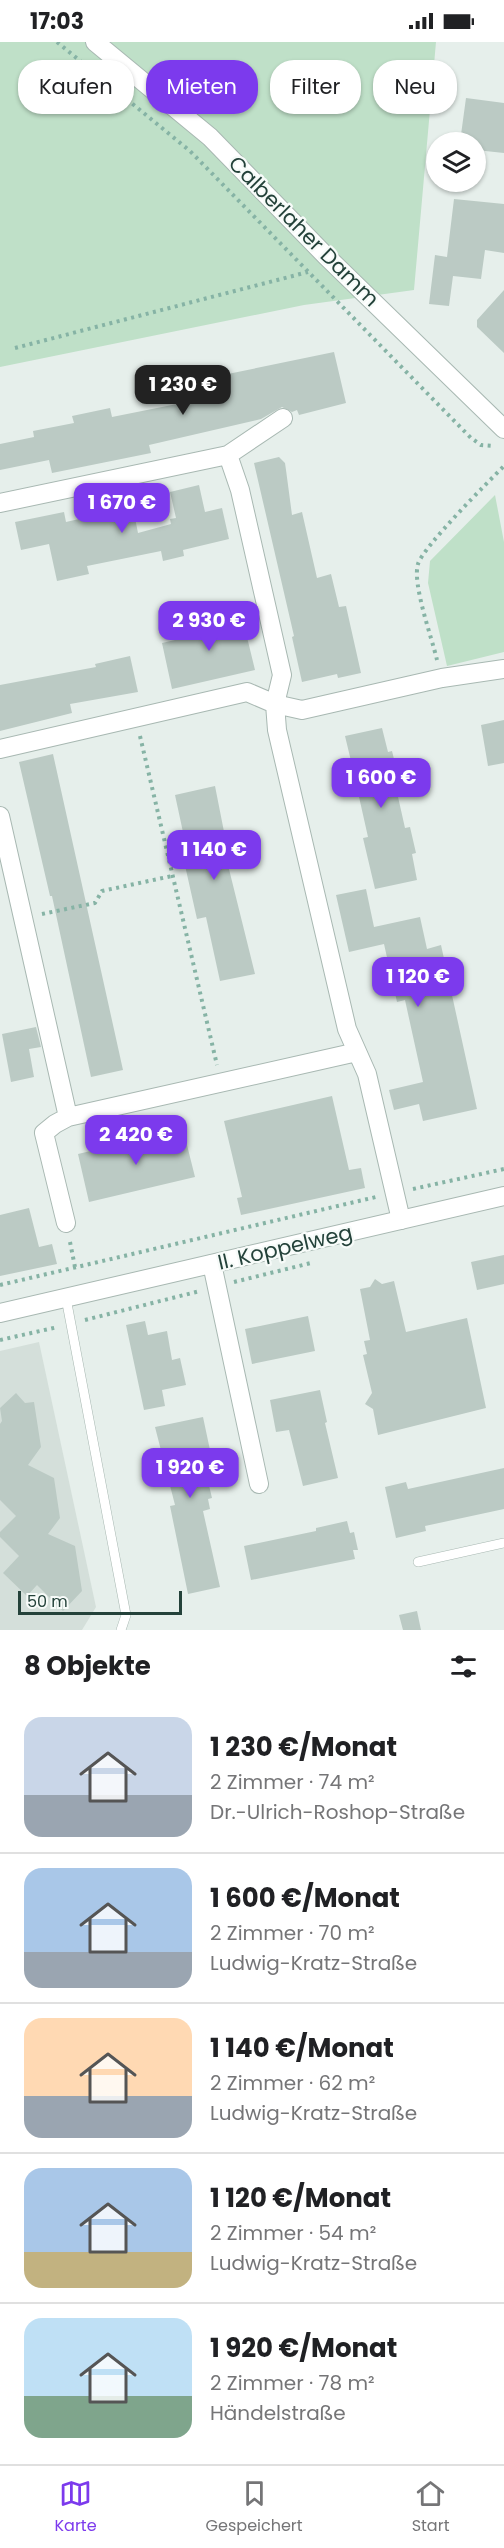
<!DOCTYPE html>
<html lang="de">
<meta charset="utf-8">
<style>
:root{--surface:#fff;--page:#f6f6f6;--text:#202124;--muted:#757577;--line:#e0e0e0;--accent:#7c3aed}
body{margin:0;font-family:Poppins,sans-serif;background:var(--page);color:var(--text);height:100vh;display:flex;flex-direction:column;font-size:22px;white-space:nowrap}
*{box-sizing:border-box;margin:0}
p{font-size:20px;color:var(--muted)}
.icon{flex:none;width:33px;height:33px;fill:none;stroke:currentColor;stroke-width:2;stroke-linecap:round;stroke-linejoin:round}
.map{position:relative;height:1588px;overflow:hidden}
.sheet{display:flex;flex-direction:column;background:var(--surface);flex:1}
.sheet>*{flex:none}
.guide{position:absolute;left:18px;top:18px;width:468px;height:54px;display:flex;gap:12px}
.buttons{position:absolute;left:426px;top:90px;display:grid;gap:12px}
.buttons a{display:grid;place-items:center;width:60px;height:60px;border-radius:50%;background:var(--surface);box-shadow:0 2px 4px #0004;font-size:30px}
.scale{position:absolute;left:18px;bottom:15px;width:164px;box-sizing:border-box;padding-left:6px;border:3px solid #24423a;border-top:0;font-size:16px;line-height:21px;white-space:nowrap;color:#24423a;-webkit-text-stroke:4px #f7fbf9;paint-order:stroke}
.price{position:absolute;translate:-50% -51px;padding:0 14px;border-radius:12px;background:var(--accent);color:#fff;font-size:20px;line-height:39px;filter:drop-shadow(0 2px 3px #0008)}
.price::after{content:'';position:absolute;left:50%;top:36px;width:18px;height:14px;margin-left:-9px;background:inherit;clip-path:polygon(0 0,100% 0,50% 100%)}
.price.active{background:#222;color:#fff}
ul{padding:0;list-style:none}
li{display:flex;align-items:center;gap:18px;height:150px;padding:0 24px}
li+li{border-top:2px solid var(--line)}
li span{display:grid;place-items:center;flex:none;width:168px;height:120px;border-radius:18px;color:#555}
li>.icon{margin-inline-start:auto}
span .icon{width:72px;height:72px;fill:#fffc;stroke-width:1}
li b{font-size:26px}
h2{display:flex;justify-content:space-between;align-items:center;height:72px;padding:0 24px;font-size:26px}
.tag{padding:0 21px;border-radius:24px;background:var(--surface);box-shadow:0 2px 4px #0004;font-size:21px;line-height:54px}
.tag.active{background:var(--accent);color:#fff}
.status{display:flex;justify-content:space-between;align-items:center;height:42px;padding:0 30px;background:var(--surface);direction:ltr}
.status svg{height:16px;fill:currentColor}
.tabs{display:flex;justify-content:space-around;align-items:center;height:84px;border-top:2px solid var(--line);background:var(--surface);font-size:16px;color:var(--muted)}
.tabs a{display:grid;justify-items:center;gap:3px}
.tabs .active{color:var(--accent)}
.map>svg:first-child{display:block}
</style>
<div class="status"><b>17:03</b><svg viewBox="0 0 49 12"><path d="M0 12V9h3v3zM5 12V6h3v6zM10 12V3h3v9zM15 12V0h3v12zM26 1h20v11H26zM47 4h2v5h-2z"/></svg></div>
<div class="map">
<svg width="504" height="1588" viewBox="0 0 504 1588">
<rect width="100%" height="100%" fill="#e6efeb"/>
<path fill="#d4dfda" d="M39,1300L96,1565L82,1588H0V1309Z"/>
<path fill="#bfe0c8" d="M0,0H436L414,248L304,263L0,325Z
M495,453L504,500V610L447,624L428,541L430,519Z"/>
<path fill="#bbcac4" d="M466,56L504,61V111L476,108V100H460Z
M454,157L504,162V211L485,208L481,237L453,234L449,264L429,262L435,213L447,215Z
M504,248V311L477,285V278Z
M334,310L346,361L299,373L297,368L292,370L282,365L261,377L149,403L151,411L52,431L49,418L0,428V402L34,395L33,389L74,381L72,374L110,366L112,375L222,353L218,334Z
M279,415L285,421L286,428L292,473L302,470L317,536L331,532L339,565L346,564L361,631L338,636L337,632L302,640L292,595L294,594L254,421Z
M199,443L205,470L222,466L229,497L183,508L184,514L163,519L161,509L87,524L89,532L57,539L49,502L21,508L15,480L64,470L66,480L101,472L98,459L125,454L129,472L134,471L138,491L171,482L170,477L176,476L170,450Z
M233,568L238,592L246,591L255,628L172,647L162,601L201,592L197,575Z
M130,614L138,650L70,662L72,671L0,689V643L96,625L95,622Z
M504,678V721L488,724L481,683Z
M382,686L388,710L392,709L396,725L398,736L394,737L405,786L410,785L416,811L412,812L417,838L375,847L363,796L368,795L357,746L352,747L346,721L351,719L345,694Z
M53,712L123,1028L91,1035L52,854H50L19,720Z
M215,744L228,810L225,811L255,932L220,939L206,875L197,877L184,819L189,818L175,753Z
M366,847L374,885L420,875L427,907L441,903L477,1067L423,1079L419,1062L394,1068L389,1048L423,1040L405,958L397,960L384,902L349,910L336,853Z
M36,985L41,1005L29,1007L34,1035L11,1040L2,992Z
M332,1054L349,1128L361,1126L365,1146L241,1173L237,1156L242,1155L224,1079Z
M183,1087L195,1135L89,1160L78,1112Z
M29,1166L39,1205L52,1202L57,1222L0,1234V1173Z
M504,1213V1242L477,1248L471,1220Z
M375,1237L382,1242L394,1239L406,1290L467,1276L486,1366L378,1393L373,1367L365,1362L372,1351L363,1313L367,1312L364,1299L370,1298L360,1247L370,1245Z
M308,1274L315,1309L252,1322L245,1287Z
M145,1279L148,1293L167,1289L172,1318L180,1316L186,1343L162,1348L165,1364L144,1368L126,1283Z
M320,1348L327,1380L325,1381L338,1436L303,1444L289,1388L276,1390L270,1358Z
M16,1351L25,1361L34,1360L41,1405L28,1423L54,1436L60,1476L48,1492L75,1504L82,1549L63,1569L37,1543L27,1554L3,1531L19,1514L0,1495V1490L16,1474L0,1458V1382L2,1379L0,1366Z
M203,1375L210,1408L201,1410L212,1456L208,1457L210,1467L203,1469L220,1545L188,1552L170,1464L175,1463L155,1385Z
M504,1426V1467L425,1484L426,1489L396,1496L385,1445L406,1440L408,1447Z
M347,1479L350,1491L354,1490L358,1508H353L355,1517L251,1538L244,1504L316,1489V1486Z
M417,1569L421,1588H403L399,1573Z"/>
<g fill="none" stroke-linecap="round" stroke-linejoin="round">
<defs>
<path id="service" d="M66,1256L126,1573L121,1588
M418,1520L504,1501"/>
<path id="minor" d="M228,413L240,448L282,633L275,662L277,688L347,987L367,1032L401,1178
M0,461L228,413L283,376
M0,707L247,650L275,662L302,668L442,636L504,627
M0,774L68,1075
M66,1181L44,1091L55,1082L68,1075L357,1010
M212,1222L259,1442"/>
<path id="tertiary" d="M95,0L210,95L325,213L504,387
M0,1271L504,1154"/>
</defs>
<use href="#service" stroke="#a8b8b2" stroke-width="10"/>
<use href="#minor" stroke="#a8b8b2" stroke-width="20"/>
<use href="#tertiary" stroke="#a8b8b2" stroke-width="20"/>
<path stroke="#86b3a5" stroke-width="4" stroke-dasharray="3 4.5" stroke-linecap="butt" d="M57,0L190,109L471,396L481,403L494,404
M15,306L308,230
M437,618C432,596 412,542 418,522C423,505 488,440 504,424
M140,694L217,1023
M42,872L95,861L102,849L172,834
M413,1147L504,1127
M70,1200L75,1225
M234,1240L311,1221
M0,1243L376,1155
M85,1278L200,1249
M0,1298L58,1285"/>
<use href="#service" stroke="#fff" stroke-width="9"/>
<use href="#minor" stroke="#fff" stroke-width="18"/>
<use href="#tertiary" stroke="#fff" stroke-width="18"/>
</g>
<g text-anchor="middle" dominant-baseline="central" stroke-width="4.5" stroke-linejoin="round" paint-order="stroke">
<g font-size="21" fill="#24423a" stroke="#f7fbf9">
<text transform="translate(304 189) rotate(45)">Calberlaher Damm</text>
<text transform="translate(285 1205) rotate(-13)">II. Koppelweg</text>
</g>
</g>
</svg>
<div class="buttons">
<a><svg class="icon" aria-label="layers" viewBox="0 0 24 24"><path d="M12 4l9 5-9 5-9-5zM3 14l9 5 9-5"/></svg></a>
</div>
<div class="scale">50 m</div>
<b class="price active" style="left:183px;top:374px">1 230 €</b>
<b class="price" style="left:122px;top:492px">1 670 €</b>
<b class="price" style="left:209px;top:610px">2 930 €</b>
<b class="price" style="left:381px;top:767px">1 600 €</b>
<b class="price" style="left:214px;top:839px">1 140 €</b>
<b class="price" style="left:418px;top:966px">1 120 €</b>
<b class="price" style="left:136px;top:1124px">2 420 €</b>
<b class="price" style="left:190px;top:1457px">1 920 €</b>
<div class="guide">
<a class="tag">Kaufen</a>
<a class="tag active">Mieten</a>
<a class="tag">Filter</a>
<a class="tag">Neu</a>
</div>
</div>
<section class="sheet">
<h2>8 Objekte<svg class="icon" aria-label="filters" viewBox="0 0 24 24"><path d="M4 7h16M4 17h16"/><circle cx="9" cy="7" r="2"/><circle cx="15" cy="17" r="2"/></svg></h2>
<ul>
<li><span style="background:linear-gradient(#c9d6e8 65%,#9aa5b1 0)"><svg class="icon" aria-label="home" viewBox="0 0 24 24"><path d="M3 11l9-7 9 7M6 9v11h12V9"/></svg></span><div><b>1 230 €/Monat</b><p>2 Zimmer · 74 m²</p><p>Dr.-Ulrich-Roshop-Straße</p></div></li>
<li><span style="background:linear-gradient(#a9c7e8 70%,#9aa5b1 0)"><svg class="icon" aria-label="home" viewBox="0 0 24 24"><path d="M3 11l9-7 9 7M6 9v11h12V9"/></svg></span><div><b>1 600 €/Monat</b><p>2 Zimmer · 70 m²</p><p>Ludwig-Kratz-Straße</p></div></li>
<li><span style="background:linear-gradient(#ffd9b3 65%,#9aa5b1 0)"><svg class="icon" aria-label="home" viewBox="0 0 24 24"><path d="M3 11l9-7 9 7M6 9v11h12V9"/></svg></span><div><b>1 140 €/Monat</b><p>2 Zimmer · 62 m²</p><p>Ludwig-Kratz-Straße</p></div></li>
<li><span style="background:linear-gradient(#a9c7e8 70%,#c2b280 0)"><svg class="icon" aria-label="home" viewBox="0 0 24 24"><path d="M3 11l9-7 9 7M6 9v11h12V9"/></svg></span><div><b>1 120 €/Monat</b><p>2 Zimmer · 54 m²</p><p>Ludwig-Kratz-Straße</p></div></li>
<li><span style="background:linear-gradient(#bfe0f5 65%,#7fa58c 0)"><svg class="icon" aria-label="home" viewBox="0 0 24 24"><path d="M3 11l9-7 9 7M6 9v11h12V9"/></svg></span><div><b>1 920 €/Monat</b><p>2 Zimmer · 78 m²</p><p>Händelstraße</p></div></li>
</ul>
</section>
<nav class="tabs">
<a class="active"><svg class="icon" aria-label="map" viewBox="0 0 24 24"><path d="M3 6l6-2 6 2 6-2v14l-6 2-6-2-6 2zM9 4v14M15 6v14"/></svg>Karte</a>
<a><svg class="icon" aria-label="saved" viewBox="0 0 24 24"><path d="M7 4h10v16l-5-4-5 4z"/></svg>Gespeichert</a>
<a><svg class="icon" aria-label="home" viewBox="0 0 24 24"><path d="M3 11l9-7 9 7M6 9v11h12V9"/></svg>Start</a>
</nav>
